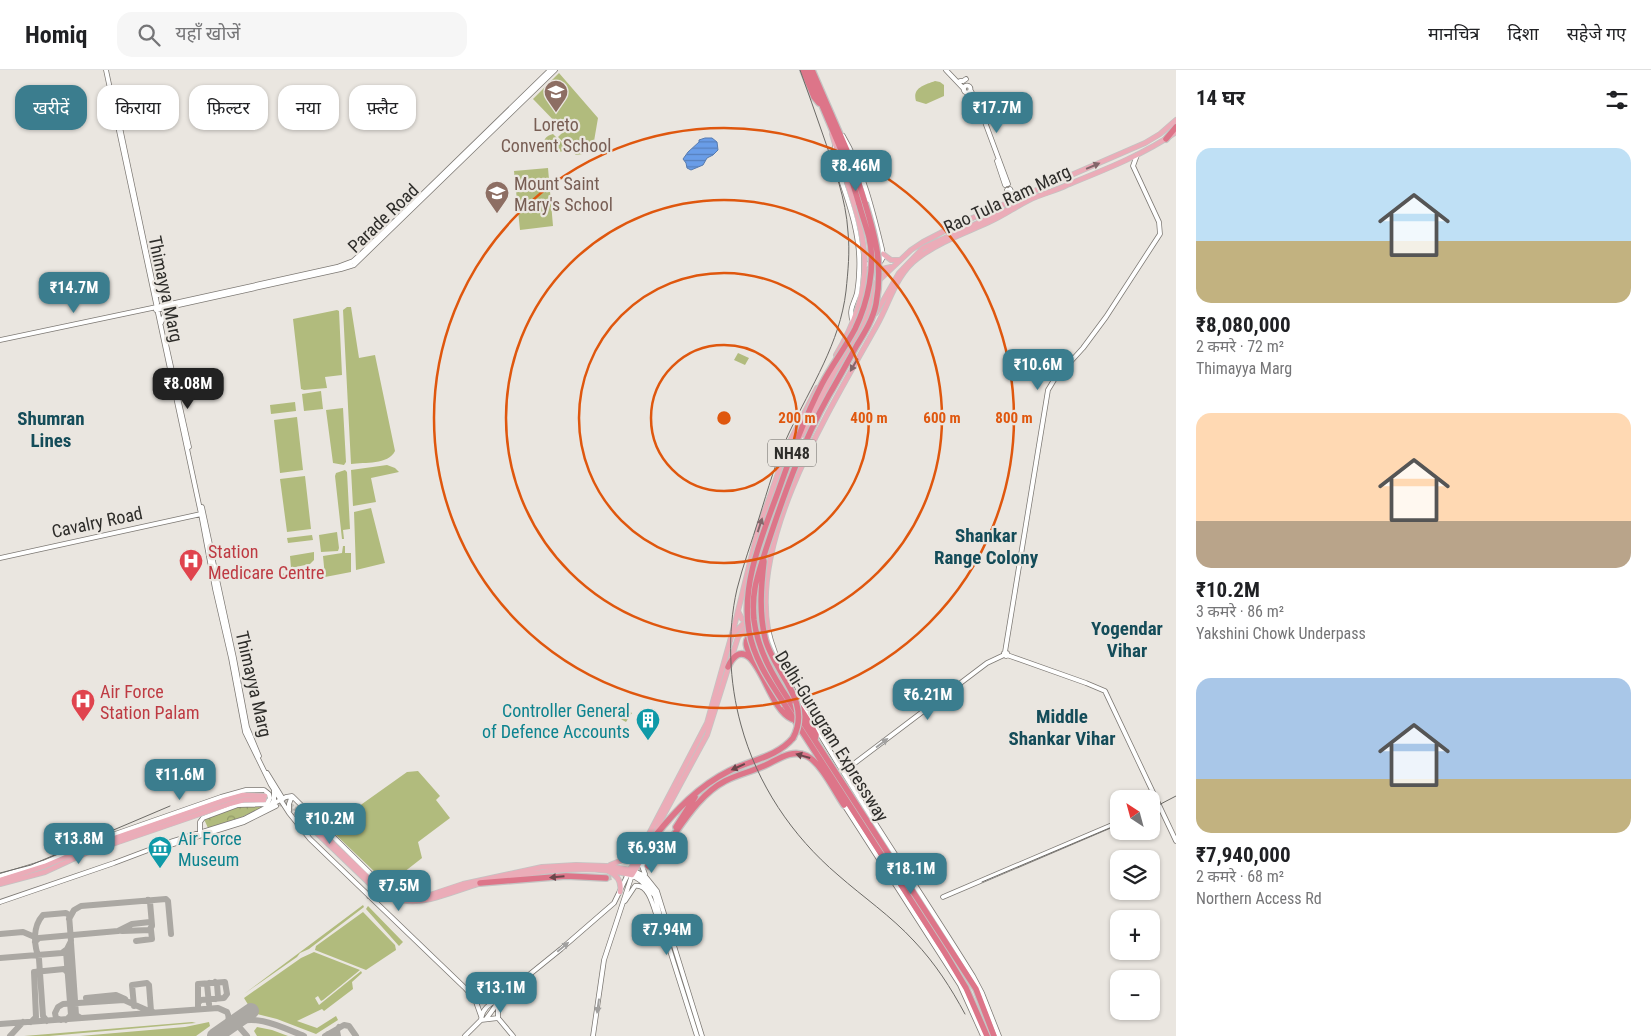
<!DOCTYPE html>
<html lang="hi">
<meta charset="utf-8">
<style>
:root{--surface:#fff;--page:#f6f6f6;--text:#202124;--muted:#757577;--line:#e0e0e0;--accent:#3b7d8e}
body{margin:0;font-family:"Roboto Condensed","Noto Sans Devanagari",sans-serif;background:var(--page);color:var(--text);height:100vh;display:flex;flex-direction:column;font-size:19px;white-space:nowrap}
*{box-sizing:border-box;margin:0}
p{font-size:16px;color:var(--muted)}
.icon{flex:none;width:28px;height:28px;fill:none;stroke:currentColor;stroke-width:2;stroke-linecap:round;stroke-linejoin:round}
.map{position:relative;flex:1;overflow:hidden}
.panel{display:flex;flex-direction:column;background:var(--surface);width:475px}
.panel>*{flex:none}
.top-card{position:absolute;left:15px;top:15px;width:475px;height:45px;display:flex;gap:10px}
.needle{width:32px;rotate:324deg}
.fabs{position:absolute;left:1110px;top:720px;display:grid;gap:10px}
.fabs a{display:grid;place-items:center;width:50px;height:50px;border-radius:10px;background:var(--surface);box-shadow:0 1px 4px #0004;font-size:25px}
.price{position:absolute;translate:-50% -42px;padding:0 11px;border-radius:10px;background:var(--accent);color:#fff;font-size:16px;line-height:32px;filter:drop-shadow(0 1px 2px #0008)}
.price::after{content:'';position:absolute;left:50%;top:30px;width:15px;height:11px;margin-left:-8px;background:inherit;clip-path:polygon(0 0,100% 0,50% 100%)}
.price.selected{background:#222;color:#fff}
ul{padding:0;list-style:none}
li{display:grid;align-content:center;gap:10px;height:265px;padding:0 20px}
li span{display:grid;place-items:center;height:155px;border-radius:15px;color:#555}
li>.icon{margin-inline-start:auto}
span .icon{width:90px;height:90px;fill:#fffc;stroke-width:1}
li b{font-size:21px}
h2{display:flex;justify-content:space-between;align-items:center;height:60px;padding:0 20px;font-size:21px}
.tag{padding:0 18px;border-radius:15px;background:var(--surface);box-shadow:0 1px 4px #0004;font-size:18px;line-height:45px}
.tag.selected{background:var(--accent);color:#fff}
header{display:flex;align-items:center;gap:30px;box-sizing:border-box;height:70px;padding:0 25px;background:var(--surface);border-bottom:1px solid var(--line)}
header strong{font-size:24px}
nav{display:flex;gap:28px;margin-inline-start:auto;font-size:18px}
.search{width:350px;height:45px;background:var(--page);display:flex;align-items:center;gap:12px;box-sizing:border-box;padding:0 18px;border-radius:15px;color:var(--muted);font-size:19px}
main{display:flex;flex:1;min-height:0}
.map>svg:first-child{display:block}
</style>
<header>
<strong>Homiq</strong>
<div class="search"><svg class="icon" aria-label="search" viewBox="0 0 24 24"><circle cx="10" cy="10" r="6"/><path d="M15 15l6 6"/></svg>यहाँ खोजें</div>
<nav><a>मानचित्र</a><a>दिशा</a><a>सहेजे गए</a></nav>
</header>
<main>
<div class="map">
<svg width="1176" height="966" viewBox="0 0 1176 966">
<defs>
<pattern id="forest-crowns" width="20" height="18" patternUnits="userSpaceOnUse" patternTransform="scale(1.25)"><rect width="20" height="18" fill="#b1bb7d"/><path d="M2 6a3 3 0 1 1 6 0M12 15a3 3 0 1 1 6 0" fill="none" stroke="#909867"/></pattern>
<pattern id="water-rules" width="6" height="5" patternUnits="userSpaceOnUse" patternTransform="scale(1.25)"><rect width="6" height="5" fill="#699de8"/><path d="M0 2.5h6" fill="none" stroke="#5780bc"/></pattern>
</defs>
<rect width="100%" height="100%" fill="#eae6e0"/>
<path fill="#b1bb7d" d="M559,3L598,48L593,77L589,83L576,85L558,67L564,61L533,29Z
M935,11L940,12L944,15V26L926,34L916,31C912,18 924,15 935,11Z
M548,98L553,156L520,160L514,101Z
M347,237H351L359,288L375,285L395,381C388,395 365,392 351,394L343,240Z
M337,240L339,241L342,305L325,307L327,318L304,320L301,319L293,249Z
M738,283L749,288L745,295L734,290Z
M321,321L323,339L304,341L302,324Z
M295,332L296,341L271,344L270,335Z
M343,338L346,392L344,395L333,393L326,340Z
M297,347L303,400L280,403L274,350Z
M387,395L395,398L399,402L371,408L376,432L353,436L351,400Z
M345,400L347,402L350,459L343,460L344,469H342L335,406L336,403Z
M305,406L311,459L287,462L280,409Z
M371,438L385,493L356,500L354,442Z
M337,462L339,478L338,481L321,482L319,465Z
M312,465L313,470L288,473L287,468Z
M343,476H345V483H351V502L325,507L323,486L342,483Z
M314,482V490L310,494L291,498L290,486Z
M302,501L303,503L313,502L314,505L284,509L282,507L281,504Z
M621,637L632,643L626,652L619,648L621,644L618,642Z
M418,701L440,726L436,730L450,748L418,772L422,788L390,813L379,806L335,764L353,745L355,739L407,702Z
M363,835L364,837L309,879L300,883L297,887L244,924Z
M368,836L403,872L399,876L366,839Z
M363,842L395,875L396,880L366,900L315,880L316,876Z
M314,882L360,900L323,930L321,931L318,926L315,928L319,935L361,901L362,903L352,912L353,919L324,941L322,939L297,951L317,958L336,946L338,950L316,964L277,949L257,944L255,946L244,928L301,888Z
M192,952L196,953L49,966H24Z
M209,952L210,956L196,966H80L185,957Z
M257,957L272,960L288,966H257L254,961Z"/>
<path fill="url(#forest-crowns)" d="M553,64L569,80L548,84C543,75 541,67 553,64Z
M262,735L263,737L242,747L208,758L204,749L242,736Z"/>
<path fill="url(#water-rules)" stroke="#577baf" d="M705,68H712L717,72L718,80L713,85L707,88L703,95L691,100L687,98L686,93L683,89L688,82L699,72V70Z"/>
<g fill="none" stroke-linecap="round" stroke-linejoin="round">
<path stroke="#aba8a3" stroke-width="6" d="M148,830L150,832L152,855
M69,849L74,840L81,836L166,829L168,831L171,864
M122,861L151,860L152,869L136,871
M0,864L23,862L37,868
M35,872L39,868L118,861L132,854L150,852L152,856L150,859
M71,873L76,945L81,948
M0,888L62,883L66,880
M215,912L217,914L218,927L216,929
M86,928L116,925L125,929
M209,934L207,914L209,913
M134,936L132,915L147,913L149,915L151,941L153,942
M198,939V914L225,912L227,924L224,928L201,930L199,932
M61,950L56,948L55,943L58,937L63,934L124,930L151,942
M233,950L247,966
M47,951L43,946L39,889C34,875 32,857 43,845L66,843L69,845L71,871L66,881L71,945L66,950
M31,952L36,947L34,902L64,899L67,902
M0,954L218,938L227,942C231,950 227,956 221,962
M232,954C256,943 281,957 304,966
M328,964L333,963L338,966L337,961L339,957
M10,966L23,952
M325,966L344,955L349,956L356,966"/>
<path stroke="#aba8a3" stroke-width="16" d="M215,966L251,941"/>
<path stroke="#c4c1bc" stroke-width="4.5" stroke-dasharray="4.5 2" stroke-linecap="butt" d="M265,726L286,732L299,741
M265,730L284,735L297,744"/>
<path stroke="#c4c1bc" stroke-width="5.5" stroke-dasharray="5.5 3" stroke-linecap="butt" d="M606,808L623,806L646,797"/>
<defs>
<path id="secondary" d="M106,0L201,444L215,519L231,588L245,662L271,715L289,743L310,769L464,917L475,929L481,946
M946,0L964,19
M960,11H963L966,9
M963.5 19a3.5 3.5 0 1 1 7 0a3.5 3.5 0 1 1-7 0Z
M971,21L979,36L1008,114
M967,23L981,49
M113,24L157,233
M843,66C863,100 873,142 882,179L883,187L881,191L865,195
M835,75L833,86C845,124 862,162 859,203C859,209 858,216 857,223C854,234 848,240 853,252
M997,91L1005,115
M1010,119L1015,129
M1007,120L1011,131
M156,222L164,229L172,233
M156,240L341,199L354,195L555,0
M161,253L166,241L170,236
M0,270L152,238L337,197L353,191L362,183L550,0
M166,274L189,377
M202,437L211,479
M212,486L234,588L247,657L259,686
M0,488L201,444
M768,559C777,600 803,636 824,671C872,751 924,827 973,906L982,923L999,966
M1005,582L1048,320L1054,310L1083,278L1106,247L1160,164L1159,152L1133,96L1137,85
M1007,585L1086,613L1105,621L1159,735
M843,702L987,593L1004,585V583H1007L1006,586L1004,585
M267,703L283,729
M271,735L274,730V720
M844,735L960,915L983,966
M1151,739L1159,735L1176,771
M289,741V734L292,726
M170,775L244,752L276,736
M634,801L645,806L657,821L702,966
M645,804L642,796L648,781
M632,805L640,806L648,813L654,823L665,865L697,966
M632,805L641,811L654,825
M0,806L43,793L98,770L221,727L246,720H264L269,724L270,728L267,734L238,735L203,748L200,752V765
M369,826L387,827
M943,827L1119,752
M625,831L635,816C653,813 655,852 664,864
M0,832L114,793L167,773L244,749L286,727L292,726L378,811L402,823L430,826
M474,925L482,929L496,930
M498,932V948L513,966
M486,949L497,934
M481,950C482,939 489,934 498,930L561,879L614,833L628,804
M465,966L481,950L498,948
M593,966L604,890L632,805"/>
<path id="primary" d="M832,64C857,152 889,197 836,285
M883,184L891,190H899
M869,202L891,197
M876,243L899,203L923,178L1015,136
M836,299L865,249L876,213L911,180L923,172L954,156L1145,73L1160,64L1176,50
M738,541L742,549C750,552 758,550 763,544
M768,559C751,464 832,336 877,255C890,232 896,204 918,188C939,172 965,163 989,152C1003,146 1015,137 1029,130C1041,124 1055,121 1067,115C1104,100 1143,85 1176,62
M735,562L743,554L751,552
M299,741L376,815L392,824L398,826L421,828L463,814L542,797L576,795L606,796L631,800
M297,744L373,817C411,846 443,823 482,813
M610,795L627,788L640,779
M608,801C617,805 622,812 620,822
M628,804L707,653L735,553L758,460L788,375L817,318
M497,809C543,801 586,794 632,805L652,772L661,750L707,665L738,567L751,552
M0,810L45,796L89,777L225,730L243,725L265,726
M0,814L45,802L86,783L229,734L244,730H264"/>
<path id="highway" d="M803,0L814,27L819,33
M807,0L847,94L859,134
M812,0L852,92L865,133
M1166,69L1176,57
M757,553C763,569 767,586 776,601C788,623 805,642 816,665L815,669
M753,590C748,581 741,570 753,564
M728,597C732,588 739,579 749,587C764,600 773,641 792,649
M790,632L976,919L994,966
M785,635L945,883L966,918L987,966
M676,757L695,727
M655,766C676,740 699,716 729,701C751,690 777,687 793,668
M668,773C684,751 700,724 725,711C738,704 754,701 768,694C780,688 793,679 807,686C821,693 835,722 844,735
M648,796L662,783L670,769
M480,813L566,806L606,808"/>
</defs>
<use href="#secondary" stroke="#7d7974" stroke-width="5.5"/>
<use href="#primary" stroke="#c4c4c3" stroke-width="6"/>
<use href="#highway" stroke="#c4c4c3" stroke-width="8"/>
<use href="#secondary" stroke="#fff" stroke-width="4"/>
<use href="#primary" stroke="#ebacb8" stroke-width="4.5"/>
<use href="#highway" stroke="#dd7589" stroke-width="5.5"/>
<path stroke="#6c6a66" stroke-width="1" d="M800,0C808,21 815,43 823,65C834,97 846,129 848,162C850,182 848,201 846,221C840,273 811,316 789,363C776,390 768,419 759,448C752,471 743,495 737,519C727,563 729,612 741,655C757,714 792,766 838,805C863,827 891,846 914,871C935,893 951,918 965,944
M1151,739L1176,726
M0,803L31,795L170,736
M982,812L1119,754"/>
<defs>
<path id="primary-bridge" d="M801,366L836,299"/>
<path id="highway-bridge" d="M764,491C761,517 759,542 765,568C773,602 813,631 793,668
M790,632C773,606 758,581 754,550C751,521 758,505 766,479C783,427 802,373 829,325C839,308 848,291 857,275C865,262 873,249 876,234C883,195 876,169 865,133
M785,635C770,612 754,589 749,561C741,514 762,466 778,422C791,385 804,349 822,314C832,295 845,278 855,259C868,232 876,196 869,167C866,156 862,145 859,134"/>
</defs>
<use href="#primary-bridge" stroke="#c4c4c3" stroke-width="6" stroke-linecap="butt"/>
<use href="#highway-bridge" stroke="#c4c4c3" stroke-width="8" stroke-linecap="butt"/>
<use href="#primary-bridge" stroke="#ebacb8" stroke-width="4.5"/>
<use href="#highway-bridge" stroke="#dd7589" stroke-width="5.5"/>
</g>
<defs><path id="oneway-solid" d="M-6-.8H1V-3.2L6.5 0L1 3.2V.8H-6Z" transform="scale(1.25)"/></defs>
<g fill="#83666a">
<use href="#oneway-solid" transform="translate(1093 96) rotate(-23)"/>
<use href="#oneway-solid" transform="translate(854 295) rotate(120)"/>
<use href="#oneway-solid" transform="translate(760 455) rotate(-72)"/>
</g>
<g fill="#a1a09f">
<use href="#oneway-solid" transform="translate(882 673) rotate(-37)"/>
<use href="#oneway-solid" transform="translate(563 877) rotate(-40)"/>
<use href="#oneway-solid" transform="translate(598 936) rotate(98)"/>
</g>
<g fill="#6b464b">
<use href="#oneway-solid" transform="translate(803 686) rotate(-164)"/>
<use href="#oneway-solid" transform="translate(738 697) rotate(156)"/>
<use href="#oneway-solid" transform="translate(557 807) rotate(175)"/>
</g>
<g fill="none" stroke="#df570e" stroke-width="2.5">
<circle cx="724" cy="348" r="73"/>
<circle cx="724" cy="348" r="145"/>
<circle cx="724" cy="348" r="218"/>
<circle cx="724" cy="348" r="290"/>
</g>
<defs>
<symbol id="school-pin" viewBox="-11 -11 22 30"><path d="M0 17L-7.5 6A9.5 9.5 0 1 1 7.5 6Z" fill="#8d6e63" stroke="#eae6e0"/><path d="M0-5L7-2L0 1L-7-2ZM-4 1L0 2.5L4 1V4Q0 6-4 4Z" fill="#fff"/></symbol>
<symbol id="hospital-pin" viewBox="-11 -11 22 30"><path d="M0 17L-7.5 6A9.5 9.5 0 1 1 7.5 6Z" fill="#e0444e" stroke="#eae6e0"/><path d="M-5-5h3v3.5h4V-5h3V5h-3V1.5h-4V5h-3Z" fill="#fff"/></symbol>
<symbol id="building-pin" viewBox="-11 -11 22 30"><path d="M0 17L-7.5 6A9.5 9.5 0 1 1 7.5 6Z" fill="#0f9aa8" stroke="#eae6e0"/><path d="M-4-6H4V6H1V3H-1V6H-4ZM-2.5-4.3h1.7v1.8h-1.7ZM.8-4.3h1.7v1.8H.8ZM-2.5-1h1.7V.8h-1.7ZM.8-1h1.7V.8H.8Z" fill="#fff"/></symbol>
<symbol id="museum-pin" viewBox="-11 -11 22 30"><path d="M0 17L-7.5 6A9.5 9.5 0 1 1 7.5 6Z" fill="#0f9aa8" stroke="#eae6e0"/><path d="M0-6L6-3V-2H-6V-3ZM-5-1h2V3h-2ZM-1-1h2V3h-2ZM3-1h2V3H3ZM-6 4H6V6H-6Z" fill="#fff"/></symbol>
</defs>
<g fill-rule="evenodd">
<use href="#school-pin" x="542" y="8" width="28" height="38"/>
<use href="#school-pin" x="483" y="109" width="28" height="38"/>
<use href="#hospital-pin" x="177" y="477" width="28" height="38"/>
<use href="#hospital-pin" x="69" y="617" width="28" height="38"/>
<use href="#building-pin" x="634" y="636" width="28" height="38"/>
<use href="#museum-pin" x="146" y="764" width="28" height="38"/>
</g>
<g text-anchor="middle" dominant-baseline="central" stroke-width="4.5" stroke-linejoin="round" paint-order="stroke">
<rect fill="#eae6e0" stroke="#666461" stroke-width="1" x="768" y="369.5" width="48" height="27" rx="4"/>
<g font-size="16" font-weight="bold" fill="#2e2d2a">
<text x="792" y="383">NH48</text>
</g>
<g font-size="18" fill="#785e54" stroke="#eae6e0">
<text x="556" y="54">Loreto<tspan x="556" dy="21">Convent School</tspan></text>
<text x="514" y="113" text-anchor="start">Mount Saint<tspan x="514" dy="21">Mary's School</tspan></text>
</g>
<g font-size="18" fill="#2e2d2a" stroke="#eae6e0">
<text transform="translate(1007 129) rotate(-25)">Rao Tula Ram Marg</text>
<text transform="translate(383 148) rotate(-44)">Parade Road</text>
<text transform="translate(166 219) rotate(78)">Thimayya Marg</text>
<text transform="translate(97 452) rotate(-12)">Cavalry Road</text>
<text transform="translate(254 614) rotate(77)">Thimayya Marg</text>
<text transform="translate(832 666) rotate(58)">Delhi-Gurugram Expressway</text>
</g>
<g font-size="18" fill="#be3a42" stroke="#eae6e0" text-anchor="start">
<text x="208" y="481">Station<tspan x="208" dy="21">Medicare Centre</tspan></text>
<text x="100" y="621">Air Force<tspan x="100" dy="21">Station Palam</tspan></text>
</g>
<g font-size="18" fill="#0d838f" stroke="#eae6e0" text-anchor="end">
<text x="630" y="640">Controller General<tspan x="630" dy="21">of Defence Accounts</tspan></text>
<text x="178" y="768" text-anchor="start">Air Force<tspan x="178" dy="21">Museum</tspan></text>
</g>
<g font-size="19" font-weight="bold" fill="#144c59" stroke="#eae6e0">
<text x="51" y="348">Shumran<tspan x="51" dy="22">Lines</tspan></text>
<text x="986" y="465">Shankar<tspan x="986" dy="22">Range Colony</tspan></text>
<text x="1127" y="558">Yogendar<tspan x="1127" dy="22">Vihar</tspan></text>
<text x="1062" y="646">Middle<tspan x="1062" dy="22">Shankar Vihar</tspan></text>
</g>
</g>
<circle cx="724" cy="348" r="8" fill="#df570e" stroke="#eae6e0" stroke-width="2.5"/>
<g font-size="15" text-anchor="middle" font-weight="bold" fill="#df570e" stroke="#eae6e0" stroke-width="4.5" stroke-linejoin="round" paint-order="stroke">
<text x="797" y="353">200 m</text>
<text x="869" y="353">400 m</text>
<text x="942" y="353">600 m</text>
<text x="1014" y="353">800 m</text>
</g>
</svg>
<div class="fabs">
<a><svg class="needle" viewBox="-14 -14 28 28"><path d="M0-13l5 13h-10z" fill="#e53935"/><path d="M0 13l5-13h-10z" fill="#757577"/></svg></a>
<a><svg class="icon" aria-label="layers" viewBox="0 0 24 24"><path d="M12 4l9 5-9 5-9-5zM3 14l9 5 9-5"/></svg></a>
<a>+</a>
<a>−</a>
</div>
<b class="price" style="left:997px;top:64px">₹17.7M</b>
<b class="price" style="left:856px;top:122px">₹8.46M</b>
<b class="price" style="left:74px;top:244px">₹14.7M</b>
<b class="price" style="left:1038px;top:321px">₹10.6M</b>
<b class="price selected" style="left:188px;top:340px">₹8.08M</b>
<b class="price" style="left:928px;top:651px">₹6.21M</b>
<b class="price" style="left:180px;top:731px">₹11.6M</b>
<b class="price" style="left:330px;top:775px">₹10.2M</b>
<b class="price" style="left:79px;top:795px">₹13.8M</b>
<b class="price" style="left:652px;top:804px">₹6.93M</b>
<b class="price" style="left:911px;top:825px">₹18.1M</b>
<b class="price" style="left:399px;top:842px">₹7.5M</b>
<b class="price" style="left:667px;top:886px">₹7.94M</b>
<b class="price" style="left:501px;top:944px">₹13.1M</b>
<div class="top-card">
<a class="tag selected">खरीदें</a>
<a class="tag">किराया</a>
<a class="tag">फ़िल्टर</a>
<a class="tag">नया</a>
<a class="tag">फ़्लैट</a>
</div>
</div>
<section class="panel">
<h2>14 घर<svg class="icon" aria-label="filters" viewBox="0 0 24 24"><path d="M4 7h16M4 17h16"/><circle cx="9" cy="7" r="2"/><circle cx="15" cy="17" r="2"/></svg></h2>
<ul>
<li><span style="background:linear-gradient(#bfe0f5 60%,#c2b280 0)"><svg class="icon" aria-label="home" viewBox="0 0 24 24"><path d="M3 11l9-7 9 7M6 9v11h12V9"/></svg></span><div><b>₹8,080,000</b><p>2 कमरे · 72 m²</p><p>Thimayya Marg</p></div></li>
<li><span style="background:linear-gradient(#ffd9b3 70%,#b9a48a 0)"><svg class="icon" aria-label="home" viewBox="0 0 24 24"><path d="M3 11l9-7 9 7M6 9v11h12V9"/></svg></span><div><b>₹10.2M</b><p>3 कमरे · 86 m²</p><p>Yakshini Chowk Underpass</p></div></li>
<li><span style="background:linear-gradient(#a9c7e8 65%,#c2b280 0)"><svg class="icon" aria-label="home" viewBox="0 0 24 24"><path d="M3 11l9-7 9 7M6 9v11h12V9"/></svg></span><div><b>₹7,940,000</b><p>2 कमरे · 68 m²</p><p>Northern Access Rd</p></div></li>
</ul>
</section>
</main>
